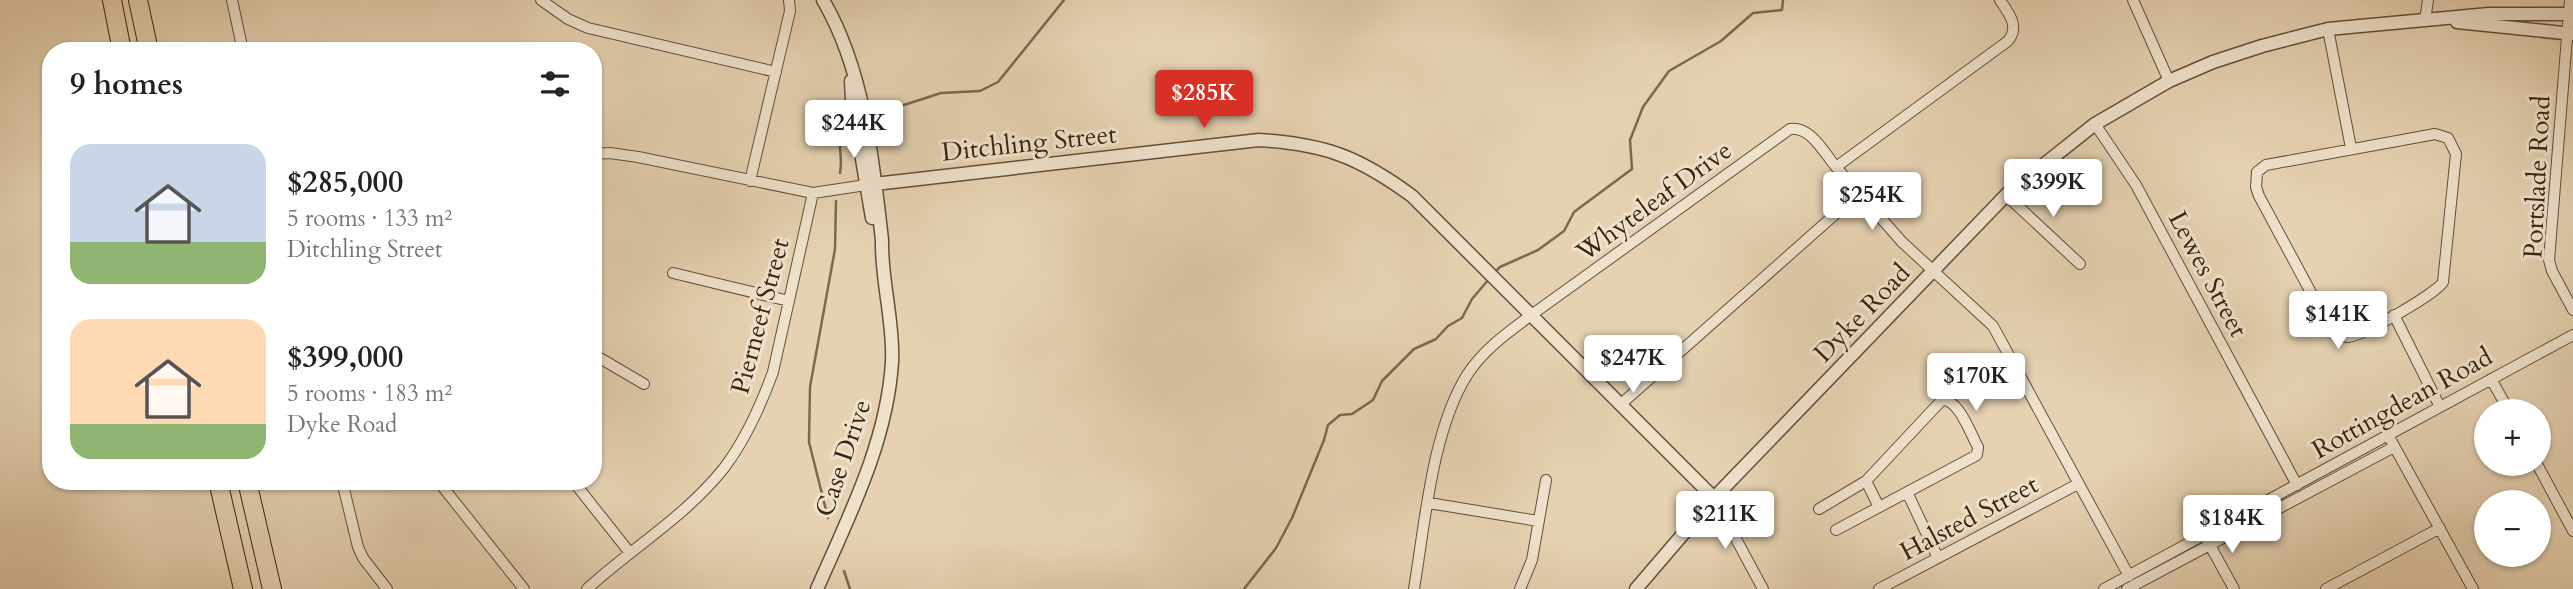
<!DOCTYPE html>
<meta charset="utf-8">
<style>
:root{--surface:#fff;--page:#f6f6f6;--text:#222;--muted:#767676;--accent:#d93025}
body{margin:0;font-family:Cardo,serif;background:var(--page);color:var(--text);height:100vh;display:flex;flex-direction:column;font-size:26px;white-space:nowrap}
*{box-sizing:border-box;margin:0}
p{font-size:23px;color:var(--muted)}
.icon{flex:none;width:38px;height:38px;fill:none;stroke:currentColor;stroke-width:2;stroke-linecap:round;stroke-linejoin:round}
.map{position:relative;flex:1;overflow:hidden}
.drawer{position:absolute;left:42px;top:42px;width:560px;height:448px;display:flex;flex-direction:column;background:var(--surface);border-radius:28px;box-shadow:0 2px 5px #0004}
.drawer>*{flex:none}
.fabs{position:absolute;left:2474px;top:399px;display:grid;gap:14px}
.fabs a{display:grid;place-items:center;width:77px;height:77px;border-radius:50%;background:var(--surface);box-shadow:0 2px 5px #0004;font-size:35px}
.price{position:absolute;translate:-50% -60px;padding:0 16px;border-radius:7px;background:#fff;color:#222;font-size:23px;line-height:46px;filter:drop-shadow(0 2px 4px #0008)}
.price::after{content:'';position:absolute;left:50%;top:42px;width:21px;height:16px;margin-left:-10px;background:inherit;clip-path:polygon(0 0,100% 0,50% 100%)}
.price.selected{background:var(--accent);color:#fff}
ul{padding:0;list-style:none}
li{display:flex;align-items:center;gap:21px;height:175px;padding:0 28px}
li span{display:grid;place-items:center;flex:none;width:196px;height:140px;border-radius:21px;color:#555}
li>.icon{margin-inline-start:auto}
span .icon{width:84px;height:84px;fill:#fffc;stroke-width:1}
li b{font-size:30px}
h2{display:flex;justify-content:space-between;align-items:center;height:84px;padding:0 28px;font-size:30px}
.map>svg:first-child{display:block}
</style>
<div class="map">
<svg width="2573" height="589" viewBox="0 0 2573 589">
<rect width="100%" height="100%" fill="#e6d2b2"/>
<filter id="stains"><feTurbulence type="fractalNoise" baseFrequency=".00286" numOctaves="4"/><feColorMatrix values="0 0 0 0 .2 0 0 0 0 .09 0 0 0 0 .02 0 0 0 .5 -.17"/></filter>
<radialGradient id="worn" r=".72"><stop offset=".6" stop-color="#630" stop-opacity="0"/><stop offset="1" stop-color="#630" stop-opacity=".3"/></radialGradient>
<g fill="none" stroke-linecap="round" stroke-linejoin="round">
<path stroke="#7c694f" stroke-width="2.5" d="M873,115L941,93L980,91L998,82L1064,0
M840,173C844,150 834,148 846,124
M1496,271L1500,267L1538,250L1564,231L1574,212L1632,169L1630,140L1643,107L1669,71L1721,41L1753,13L1782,10L1783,0
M828,518L809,442L810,387L835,249L836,201
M844,571L850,589
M1244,589L1276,548L1292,518L1324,440L1328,425L1340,415L1352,414L1373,400L1382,381L1414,349L1436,339L1448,326L1462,318L1472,299L1489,279"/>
<defs>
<path id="minor" d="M232,0L243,51
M541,0L568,19L588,28L776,72
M2133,0L2169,81
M2570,0L2549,260L2552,271L2573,310
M2425,20L2428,0
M2328,29L2351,148
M2095,124L2136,185L2297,485
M2435,134L2448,138L2456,154L2443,282C2436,294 2362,336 2348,337C2340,337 2334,333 2329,326L2259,196L2256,187L2257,172L2266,165Z
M593,154L610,153L638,157L813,193L866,185
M1836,167L1902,242L1993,326L2129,576
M750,181L790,11L789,0
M2006,195L2080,264
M673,273L789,301
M2394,315L2440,407
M593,354L644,384
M2491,379L2509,411
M1620,405L1858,194
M2388,435L2473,589
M2537,464L2573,531
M342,481L358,547L363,558L387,589
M438,481L524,589
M573,481L630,553
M1866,481L1879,507
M1907,492L1938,558
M1714,498L1763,589
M1429,503L1538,521
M1819,509L1866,481L1942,400C1959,399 1970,433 1978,447L1977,455L1836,530
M2207,540L2234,589
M587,589C632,548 686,516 724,468C746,439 761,405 773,372L813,193
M1414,589C1425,523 1432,431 1467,375C1483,350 1507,333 1530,316L1790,129C1811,126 1824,153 1836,167L2008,41C2020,26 2009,14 2000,0
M1520,589L1532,560L1546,480
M1879,589L2078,484
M2104,589L2573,335
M2127,589L2394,447
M2326,589L2440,528"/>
<path id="tertiary" d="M2457,22L2573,34
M851,81L852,100L872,218
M866,185L1259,140C1325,144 1359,157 1412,196L1714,498
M817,589C849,516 887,442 892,362C894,321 881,281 882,240C873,160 864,70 823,0
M1636,589L1714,498L2008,193L2095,124L2169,81L2213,62L2262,46L2328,29L2489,14H2573"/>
<path id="motorway" d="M112,0L122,51
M138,0L149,51
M218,481L243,589
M247,481L272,589"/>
</defs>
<use href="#minor" stroke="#635037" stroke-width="12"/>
<use href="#tertiary" stroke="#635037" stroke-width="15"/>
<use href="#motorway" stroke="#37250e" stroke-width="20"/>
<use href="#minor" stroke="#efe2cd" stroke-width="10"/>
<use href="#tertiary" stroke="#efe2cd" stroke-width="12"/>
<use href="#motorway" stroke="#e6d2b2" stroke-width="18"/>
</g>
<g text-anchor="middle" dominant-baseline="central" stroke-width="6" stroke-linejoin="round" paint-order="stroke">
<g font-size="26" fill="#37250e" stroke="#efe2cd">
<text transform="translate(1029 143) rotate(-6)">Ditchling Street</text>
<text transform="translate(2537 177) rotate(-87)">Portslade Road</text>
<text transform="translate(1654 201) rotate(-36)">Whyteleaf Drive</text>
<text transform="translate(2208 274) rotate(62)">Lewes Street</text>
<text transform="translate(1862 313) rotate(-46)">Dyke Road</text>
<text transform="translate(760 316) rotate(-75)">Pierneef Street</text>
<text transform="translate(2402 403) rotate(-29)">Rottingdean Road</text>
<text transform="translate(843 458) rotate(-71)">Case Drive</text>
<text transform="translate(1969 518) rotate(-28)">Halsted Street</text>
</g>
</g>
<rect width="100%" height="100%" filter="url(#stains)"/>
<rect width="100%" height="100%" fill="url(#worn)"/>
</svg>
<div class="fabs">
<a>+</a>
<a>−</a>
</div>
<b class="price selected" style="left:1204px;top:130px">$285K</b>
<b class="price" style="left:854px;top:160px">$244K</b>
<b class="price" style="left:2053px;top:219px">$399K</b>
<b class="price" style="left:1872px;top:232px">$254K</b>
<b class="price" style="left:2338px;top:351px">$141K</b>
<b class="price" style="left:1633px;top:395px">$247K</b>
<b class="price" style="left:1976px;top:413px">$170K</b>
<b class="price" style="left:1725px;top:551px">$211K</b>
<b class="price" style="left:2232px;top:555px">$184K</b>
<section class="drawer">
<h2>9 homes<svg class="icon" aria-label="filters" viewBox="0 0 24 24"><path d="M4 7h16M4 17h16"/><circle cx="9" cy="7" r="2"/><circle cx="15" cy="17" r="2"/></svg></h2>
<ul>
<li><span style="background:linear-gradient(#c9d6e8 70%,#8fb573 0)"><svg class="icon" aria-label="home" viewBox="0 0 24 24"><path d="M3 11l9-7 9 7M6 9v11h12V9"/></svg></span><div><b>$285,000</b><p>5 rooms · 133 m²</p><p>Ditchling Street</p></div></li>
<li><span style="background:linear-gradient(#ffd9b3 75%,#8fb573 0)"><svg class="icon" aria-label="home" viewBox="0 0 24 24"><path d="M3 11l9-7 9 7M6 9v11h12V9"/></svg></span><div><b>$399,000</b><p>5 rooms · 183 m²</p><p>Dyke Road</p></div></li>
</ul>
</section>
</div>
